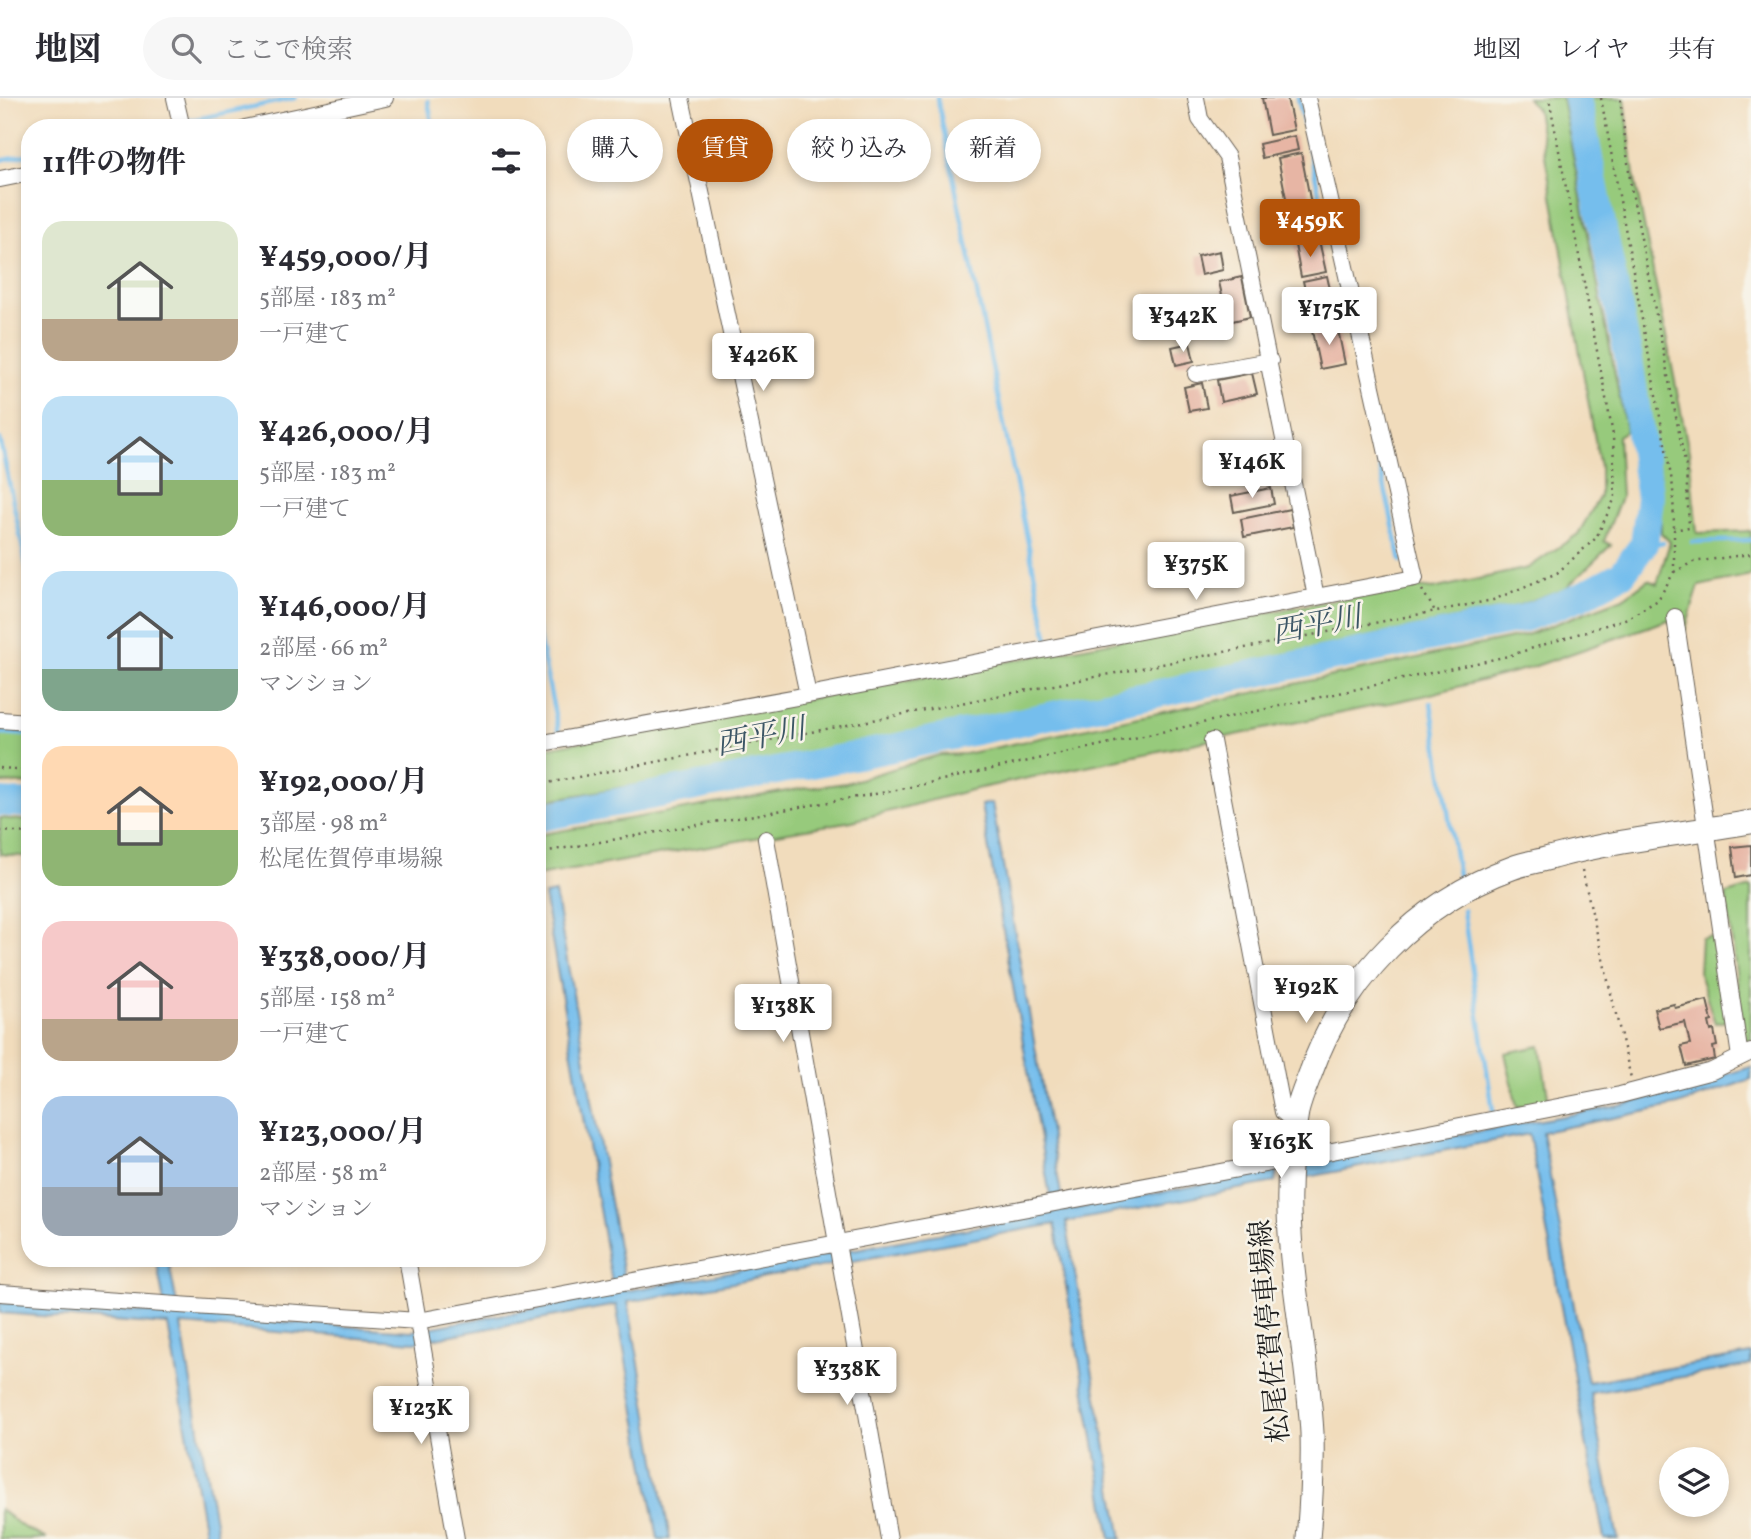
<!DOCTYPE html>
<html lang="ja">
<meta charset="utf-8">
<style>
:root{--surface:#fff;--page:#f7f7f7;--text:#2b2b33;--muted:#7c7c81;--line:#e1e1e2;--accent:#b45309}
body{margin:0;font-family:Vollkorn,"Noto Serif JP",serif;background:var(--page);color:var(--text);height:100vh;display:flex;flex-direction:column;font-size:26px;white-space:nowrap}
*{box-sizing:border-box;margin:0}
p{font-size:23px;color:var(--muted)}
.icon{flex:none;width:38px;height:38px;fill:none;stroke:currentColor;stroke-width:2;stroke-linecap:round;stroke-linejoin:round}
.map{position:relative;flex:1;overflow:hidden}
.side{position:absolute;left:21px;top:21px;width:525px;height:1148px;display:flex;flex-direction:column;background:var(--surface);border-radius:28px;box-shadow:0 4px 10px #0003}
.side>*{flex:none}
.hud{position:absolute;left:567px;top:21px;width:665px;height:63px;display:flex;gap:14px}
.controls{position:absolute;left:1659px;top:1349px;display:grid;gap:14px}
.controls a{display:grid;place-items:center;width:70px;height:70px;border-radius:50%;background:var(--surface);box-shadow:0 4px 10px #0003;font-size:35px}
.price{position:absolute;translate:-50% -60px;padding:0 16px;border-radius:7px;background:#fff;color:#222;font-size:23px;line-height:46px;filter:drop-shadow(0 2px 4px #0008)}
.price::after{content:'';position:absolute;left:50%;top:42px;width:21px;height:16px;margin-left:-10px;background:inherit;clip-path:polygon(0 0,100% 0,50% 100%)}
.price.active{background:var(--accent);color:#fff}
ul{padding:0;list-style:none}
li{display:flex;align-items:center;gap:21px;height:175px;padding:0 21px}
li span{display:grid;place-items:center;flex:none;width:196px;height:140px;border-radius:21px;color:#555}
li>.icon{margin-inline-start:auto}
span .icon{width:84px;height:84px;fill:#fffc;stroke-width:1}
li b{font-size:30px}
h2{display:flex;justify-content:space-between;align-items:center;height:84px;padding:0 21px;font-size:30px}
.pill{padding:0 24px;border-radius:32px;background:var(--surface);box-shadow:0 4px 10px #0003;font-size:24px;line-height:63px}
.pill.active{background:var(--accent);color:#fff}
header{display:flex;align-items:center;gap:42px;box-sizing:border-box;height:98px;padding:0 35px;background:var(--surface);border-bottom:2px solid var(--line)}
header strong{font-size:33px}
nav{display:flex;gap:38px;margin-inline-start:auto;font-size:24px}
.search{width:490px;height:63px;background:var(--page);display:flex;align-items:center;gap:18px;box-sizing:border-box;padding:0 24px;border-radius:38px;color:var(--muted);font-size:26px}
.map>svg:first-child{display:block}
</style>
<header>
<strong>地図</strong>
<div class="search"><svg class="icon" aria-label="search" viewBox="0 0 24 24"><circle cx="10" cy="10" r="6"/><path d="M15 15l6 6"/></svg>ここで検索</div>
<nav><a>地図</a><a>レイヤ</a><a>共有</a></nav>
</header>
<div class="map">
<svg width="1751" height="1441" viewBox="0 0 1751 1441">
<rect width="100%" height="100%" fill="#f7f3e8"/>
<filter id="ink" filterUnits="userSpaceOnUse"><feTurbulence type="fractalNoise" baseFrequency=".0143" numOctaves="2"/><feDisplacementMap in="SourceGraphic" scale="14" xChannelSelector="R" yChannelSelector="G"/><feConvolveMatrix kernelMatrix="1 2 1 2 8 2 1 2 1" color-interpolation-filters="sRGB"/></filter>
<filter id="wash" filterUnits="userSpaceOnUse"><feTurbulence type="fractalNoise" baseFrequency=".00686" numOctaves="4" result="noise"/><feDisplacementMap in="SourceGraphic" scale="28" xChannelSelector="R" yChannelSelector="G"/><feGaussianBlur stdDeviation="1.57" result="paint"/><feColorMatrix in="noise" values="0 0 0 0 0 0 0 0 0 0 0 0 0 0 0 0 0 1.4 0 .05"/><feComposite in="paint" operator="in"/></filter>
<g filter="url(#wash)">
<rect width="100%" height="100%" fill="#f1dcbc"/>
<path fill="#97ca7b" stroke="#5a734c" stroke-width="2" d="M1527,0H1562L1626,333L1618,338L1621,399L1604,443L1611,447L1566,490L1517,508L753,667L537,704V652L1409,488L1433,491L1528,470L1578,436L1600,398V370L1537,12Z
M1590,0H1625L1634,77L1689,354L1697,435L1751,433V477L1699,488L1684,536L1668,522L1530,570L1423,598L971,692L852,723L537,778V737L793,692L846,685L939,657L965,656L1526,537L1623,500L1648,482L1657,486L1670,444L1661,435L1660,379L1590,10Z
M0,631L30,634V686L0,685Z
M0,720L30,723V759L0,756Z
M1751,789V942L1745,944L1726,796Z
M1714,838L1727,923L1715,925L1699,875L1701,840Z
M1540,948L1549,1004L1517,1009L1505,955Z
M0,1411L24,1430L47,1441H0Z"/>
<path fill="#74beed" stroke="#486d84" stroke-width="2" d="M992,705L1064,1113L1277,1072L1275,1084L1066,1124L1122,1441H1111L1055,1126L628,1204L670,1441H658L616,1207L414,1244L181,1227L218,1441H206L168,1227L0,1215V1204L166,1216L156,1160H168L179,1217L412,1233L614,1196L544,797L555,795L626,1193L1053,1115L981,707Z
M1751,969V981L1678,1007L1542,1034L1588,1284L1751,1256V1267L1590,1295L1618,1441H1604L1529,1036L1303,1080L1305,1065L1624,1007Z"/>
<g fill="none" stroke-linecap="round" stroke-linejoin="round">
<path stroke="#74beed" stroke-width="4.5" d="M937,0L1048,542
M1298,0L1401,463
M428,3L433,30
M154,30L295,0
M0,62L30,56
M0,341L30,485
M1692,444L1751,442
M1644,446L1663,445
M537,530L559,636
M1431,605L1459,783
M0,635L30,637
M1463,812L1494,1019"/>
<path stroke="#74beed" stroke-width="28" d="M0,704L30,706
M537,720L893,650L1524,520L1581,498L1622,476L1644,446L1650,400L1629,262L1577,0"/>
</g>
<g id="blocks">
<path fill="#e7b5a4" d="M1262,0H1287L1294,32L1269,37Z
M1295,38L1298,52L1262,60L1259,46Z
M1301,55L1311,106L1288,110L1278,60Z
M1319,142L1326,174L1301,179L1295,147Z
M1220,153L1223,172L1201,177L1197,158Z
M1327,178L1333,205L1309,210L1303,183Z
M1242,179L1250,219L1228,224L1219,184Z
M1337,227L1345,266L1320,271L1312,233Z
M1190,245L1194,263L1176,267L1172,249Z
M1252,275L1257,296L1221,304L1217,282Z
M1202,285L1207,310L1189,313L1184,289Z
M1271,390L1274,406L1234,414L1231,398Z
M1290,411L1293,429L1244,439L1241,421Z
M1751,747V777L1736,780L1732,749Z
M1707,902L1712,923L1709,924L1711,933L1714,932L1717,948L1713,949L1715,961L1686,968L1681,948L1690,946L1685,924L1659,930L1654,911L1674,906L1675,910Z"/>
</g>
</g>
<g filter="url(#ink)">
<use href="#blocks" fill-opacity="0" stroke="#675f54" stroke-width="2"/>
<g fill="none" stroke-linecap="round" stroke-linejoin="round">
<defs>
<path id="street" d="M175,0L182,30
M681,0L808,597
M1196,0L1200,21L1227,59L1316,499
M245,30L385,0
M0,81L30,75
M1196,276L1270,263
M1675,519L1740,959
M0,622L30,624
M1212,643L1283,1014L1296,1025
M537,646L808,597L1415,480L1307,0
M766,741L889,1441
M407,1160L456,1441
M0,1195L418,1223L1291,1061L1620,997L1712,973L1751,954"/>
<path id="secondary" d="M1308,1441C1311,1406 1313,1371 1312,1335C1308,1261 1291,1188 1289,1114C1288,1081 1291,1047 1297,1014C1300,1001 1306,987 1311,974C1344,881 1418,804 1512,770C1525,765 1540,763 1553,759C1618,742 1685,735 1751,724"/>
</defs>
<use href="#street" stroke="#675f54" stroke-width="18"/>
<use href="#secondary" stroke="#675f54" stroke-width="25"/>
<path stroke="#675f54" stroke-width="2.5" stroke-dasharray="2 5" stroke-linecap="butt" d="M1601,0L1673,389L1674,431
M1674,474L1693,464L1751,456
M1422,492L1435,513
M0,670L30,672
M537,687L1493,502L1557,475L1596,440L1615,400L1613,337L1549,0
M0,733L30,735
M537,755L892,693L1508,558L1628,520L1658,502L1674,474V432L1689,429L1686,370L1631,89L1620,0
M1582,772L1631,980"/>
<use href="#street" stroke="#fff" stroke-width="16"/>
<use href="#secondary" stroke="#fff" stroke-width="23"/>
</g>
</g>
<g text-anchor="middle" dominant-baseline="central" stroke-width="5" stroke-linejoin="round" paint-order="stroke">
<g font-size="28" fill="#1c1c1c" stroke="#f7f3e8">
<text transform="translate(1271 1233) rotate(-95)">松尾佐賀停車場線</text>
</g>
<g font-size="30" font-style="italic" fill="#3b5565" stroke="#f7f3e8">
<text transform="translate(1317 528) rotate(-11)">西平川</text>
<text transform="translate(761 640) rotate(-11)">西平川</text>
</g>
</g>
</svg>
<div class="controls">
<a><svg class="icon" aria-label="layers" viewBox="0 0 24 24"><path d="M12 4l9 5-9 5-9-5zM3 14l9 5 9-5"/></svg></a>
</div>
<b class="price active" style="left:1310px;top:161px">¥459K</b>
<b class="price" style="left:1329px;top:249px">¥175K</b>
<b class="price" style="left:1183px;top:256px">¥342K</b>
<b class="price" style="left:763px;top:295px">¥426K</b>
<b class="price" style="left:1252px;top:402px">¥146K</b>
<b class="price" style="left:1196px;top:504px">¥375K</b>
<b class="price" style="left:1306px;top:927px">¥192K</b>
<b class="price" style="left:783px;top:946px">¥138K</b>
<b class="price" style="left:1281px;top:1082px">¥163K</b>
<b class="price" style="left:847px;top:1309px">¥338K</b>
<b class="price" style="left:421px;top:1348px">¥123K</b>
<div class="hud">
<a class="pill">購入</a>
<a class="pill active">賃貸</a>
<a class="pill">絞り込み</a>
<a class="pill">新着</a>
</div>
<section class="side">
<h2>11件の物件<svg class="icon" aria-label="filters" viewBox="0 0 24 24"><path d="M4 7h16M4 17h16"/><circle cx="9" cy="7" r="2"/><circle cx="15" cy="17" r="2"/></svg></h2>
<ul>
<li><span style="background:linear-gradient(#dfe7d0 70%,#b9a48a 0)"><svg class="icon" aria-label="home" viewBox="0 0 24 24"><path d="M3 11l9-7 9 7M6 9v11h12V9"/></svg></span><div><b>¥459,000/月</b><p>5部屋 · 183 m²</p><p>一戸建て</p></div></li>
<li><span style="background:linear-gradient(#bfe0f5 60%,#8fb573 0)"><svg class="icon" aria-label="home" viewBox="0 0 24 24"><path d="M3 11l9-7 9 7M6 9v11h12V9"/></svg></span><div><b>¥426,000/月</b><p>5部屋 · 183 m²</p><p>一戸建て</p></div></li>
<li><span style="background:linear-gradient(#bfe0f5 70%,#7fa58c 0)"><svg class="icon" aria-label="home" viewBox="0 0 24 24"><path d="M3 11l9-7 9 7M6 9v11h12V9"/></svg></span><div><b>¥146,000/月</b><p>2部屋 · 66 m²</p><p>マンション</p></div></li>
<li><span style="background:linear-gradient(#ffd9b3 60%,#8fb573 0)"><svg class="icon" aria-label="home" viewBox="0 0 24 24"><path d="M3 11l9-7 9 7M6 9v11h12V9"/></svg></span><div><b>¥192,000/月</b><p>3部屋 · 98 m²</p><p>松尾佐賀停車場線</p></div></li>
<li><span style="background:linear-gradient(#f6c9c9 70%,#b9a48a 0)"><svg class="icon" aria-label="home" viewBox="0 0 24 24"><path d="M3 11l9-7 9 7M6 9v11h12V9"/></svg></span><div><b>¥338,000/月</b><p>5部屋 · 158 m²</p><p>一戸建て</p></div></li>
<li><span style="background:linear-gradient(#a9c7e8 65%,#9aa5b1 0)"><svg class="icon" aria-label="home" viewBox="0 0 24 24"><path d="M3 11l9-7 9 7M6 9v11h12V9"/></svg></span><div><b>¥123,000/月</b><p>2部屋 · 58 m²</p><p>マンション</p></div></li>
</ul>
</section>
</div>
